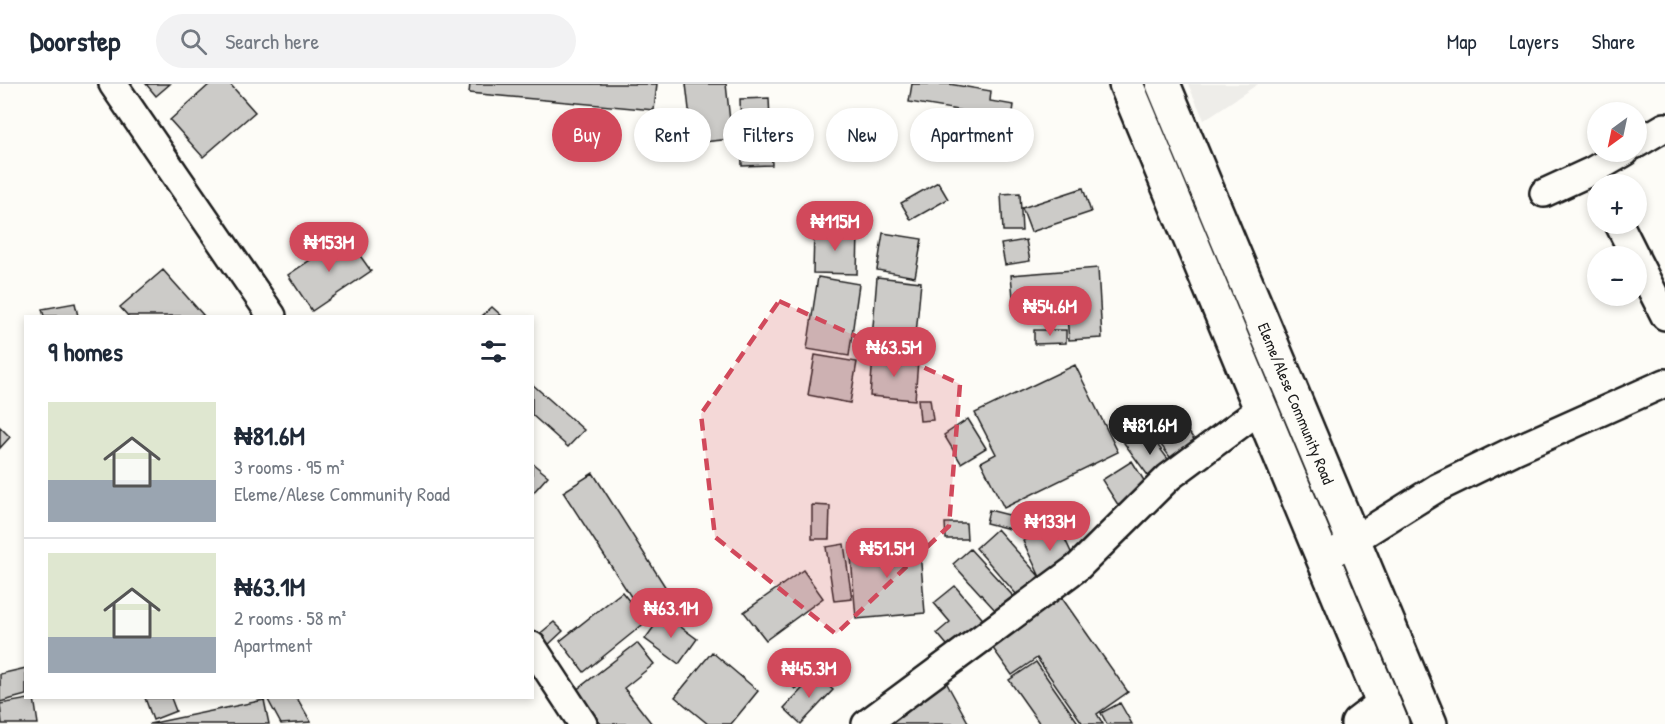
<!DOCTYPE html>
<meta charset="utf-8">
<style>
:root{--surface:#fff;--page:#f2f2f3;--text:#1f2937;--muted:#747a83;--line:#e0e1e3;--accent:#d1495b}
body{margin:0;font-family:"Patrick Hand",sans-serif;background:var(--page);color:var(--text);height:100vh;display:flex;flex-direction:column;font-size:22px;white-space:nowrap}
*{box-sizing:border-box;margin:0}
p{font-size:20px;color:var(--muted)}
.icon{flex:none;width:33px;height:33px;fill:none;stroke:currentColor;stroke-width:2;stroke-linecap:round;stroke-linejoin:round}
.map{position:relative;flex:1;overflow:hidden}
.sheet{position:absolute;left:24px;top:231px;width:510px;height:384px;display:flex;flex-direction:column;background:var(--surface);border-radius:0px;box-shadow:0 3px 9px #0003}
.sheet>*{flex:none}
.hud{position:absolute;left:552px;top:24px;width:570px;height:54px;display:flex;gap:12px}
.needle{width:39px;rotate:213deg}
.buttons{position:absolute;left:1587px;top:18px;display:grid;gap:12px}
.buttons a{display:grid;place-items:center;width:60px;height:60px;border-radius:50%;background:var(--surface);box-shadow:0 3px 9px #0003;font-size:30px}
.price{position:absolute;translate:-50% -51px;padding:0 14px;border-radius:21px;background:var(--accent);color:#fff;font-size:20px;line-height:39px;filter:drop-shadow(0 2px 3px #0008)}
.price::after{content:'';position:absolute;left:50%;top:36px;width:18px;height:14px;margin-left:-9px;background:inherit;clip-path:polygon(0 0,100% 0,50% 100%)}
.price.selected{background:#222;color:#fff}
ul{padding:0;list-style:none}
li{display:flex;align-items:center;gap:18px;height:150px;padding:0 24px}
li+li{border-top:2px solid var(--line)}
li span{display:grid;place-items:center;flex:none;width:168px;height:120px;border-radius:0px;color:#555}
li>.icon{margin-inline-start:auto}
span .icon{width:72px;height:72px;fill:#fffc;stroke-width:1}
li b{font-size:26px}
h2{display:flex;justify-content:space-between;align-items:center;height:72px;padding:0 24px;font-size:26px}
.tag{padding:0 21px;border-radius:27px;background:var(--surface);box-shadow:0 3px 9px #0003;font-size:21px;line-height:54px}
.tag.selected{background:var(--accent);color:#fff}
header{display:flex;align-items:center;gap:36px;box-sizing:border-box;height:84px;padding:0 30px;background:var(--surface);border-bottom:2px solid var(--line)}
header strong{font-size:28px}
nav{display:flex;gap:33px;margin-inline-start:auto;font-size:21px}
.search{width:420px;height:54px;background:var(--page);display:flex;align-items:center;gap:15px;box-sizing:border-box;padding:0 21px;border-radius:33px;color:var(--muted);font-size:22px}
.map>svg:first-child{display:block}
</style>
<header>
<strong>Doorstep</strong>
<div class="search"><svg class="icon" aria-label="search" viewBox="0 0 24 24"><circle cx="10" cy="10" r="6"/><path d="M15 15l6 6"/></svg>Search here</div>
<nav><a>Map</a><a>Layers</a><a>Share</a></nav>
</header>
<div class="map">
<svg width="1665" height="640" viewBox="0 0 1665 640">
<rect width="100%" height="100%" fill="#fdfcf7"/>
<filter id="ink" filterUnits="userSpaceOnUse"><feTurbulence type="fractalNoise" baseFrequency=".0167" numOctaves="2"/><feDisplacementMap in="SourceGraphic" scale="12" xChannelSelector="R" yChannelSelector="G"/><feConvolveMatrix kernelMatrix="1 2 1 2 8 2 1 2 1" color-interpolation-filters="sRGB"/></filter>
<g filter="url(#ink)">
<path fill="#eeede9" d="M1188,0H1258L1204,36Z"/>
<path fill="#cccbc8" stroke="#1c1c1c" stroke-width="1.5" d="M146,0H170L156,12Z
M210,0H230L255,28L203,73L170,36Z
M470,0H657L654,26L469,9Z
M686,0H726L732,55L693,59Z
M912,0H949L991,7L990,17L1014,21L1012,35L909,18Z
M769,14L772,81L742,82L740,15Z
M938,98L948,115L911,136L901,119Z
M1083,104L1091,128L1031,148L1022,124Z
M1020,109L1022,147H1003L1001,110Z
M814,147L858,148L857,190L813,189Z
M883,149L922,155L915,193L877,186Z
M346,152L371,187L312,227L288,191Z
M1026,156L1030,177L1005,181L1001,160Z
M1098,184L1102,254L1069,256L1066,221L1014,225L1011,191Z
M163,186L204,232H128L120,223Z
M818,193L859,200L849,272L807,265Z
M877,193L921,198L914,271L871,267Z
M75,219L78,232H44L42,225Z
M492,223L502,232H482Z
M1034,246H1066V259L1034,260Z
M815,271L857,278L850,319L808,311Z
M873,272L918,276L915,316L870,312Z
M1075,281L1118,368L1004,424L981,378L996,370L975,329Z
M532,300L584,346L568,363L532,331Z
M918,315H930L933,336L920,337Z
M968,335L986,364L961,379L944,351Z
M0,343L10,353L0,364Z
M1145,344L1176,386L1155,401L1124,359Z
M1186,344L1202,367L1178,384L1161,361Z
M1132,377L1151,408L1122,427L1102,396Z
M532,379L548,392L532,410Z
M593,389L666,504L637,522L563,408Z
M812,421L830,422L829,455H812Z
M989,426L1013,432L1010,445L986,439Z
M945,439H966L967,455H946Z
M1058,440L1076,479L1041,495L1023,457Z
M997,445L1039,492L1017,511L976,464Z
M919,455L925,529L856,535L850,460Z
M844,460L852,515L834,517L826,463Z
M970,465L1013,512L996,527L953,480Z
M803,486L823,514L766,556L744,528Z
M955,502L986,539L952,567L937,549L950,538L934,519Z
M1057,507L1128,608L1097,630L1103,640H1083L1037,574L1012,591L987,556Z
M622,508L646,538L584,588L560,557Z
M663,530L697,555L679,580L645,555Z
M554,538L563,547L546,563L537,552Z
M637,559L654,580L624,604L652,640H601L575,607Z
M712,568L758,607L731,640H708L675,613Z
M1036,578L1079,640H1040L1009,596Z
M800,583L809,592L795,605L786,596Z
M26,584V611L0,618V590Z
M816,590L833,606L801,640L784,624Z
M946,598L969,640H881Z
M34,614L38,640H2L0,620Z
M145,614H171L176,627L153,636Z
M267,614H297L311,638L281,640Z
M264,616L269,640H149Z
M1120,619L1132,640H1107L1101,629Z"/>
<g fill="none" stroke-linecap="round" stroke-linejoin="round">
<defs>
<path id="minor" d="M113,0L272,232
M1636,60L1665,43
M1544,109L1592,87L1625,68
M1619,140L1635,172
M1636,175L1665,232
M1338,466L1437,404L1513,367L1665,299
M532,562L583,640
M866,640L1078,483L1169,393L1262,324"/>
<path id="tertiary" d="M1358,640L1383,621"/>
<g id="primary">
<path d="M1126,0L1392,640"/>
<path id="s1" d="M1163,0L1430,640"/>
</g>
</defs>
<use href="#minor" stroke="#1c1c1c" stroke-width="32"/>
<use href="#tertiary" stroke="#1c1c1c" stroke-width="38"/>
<use href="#primary" stroke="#1c1c1c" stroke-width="38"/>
<use href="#minor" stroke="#fdfcf7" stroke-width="27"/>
<use href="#tertiary" stroke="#fdfcf7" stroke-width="33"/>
<use href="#primary" stroke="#fdfcf7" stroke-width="33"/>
</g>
</g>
<path fill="#d1495b" fill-opacity="0.2" stroke="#d1495b" stroke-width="4.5" stroke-dasharray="12 8" stroke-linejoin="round" d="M779,217L960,300L949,442L836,550L715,453L701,330Z"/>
<g text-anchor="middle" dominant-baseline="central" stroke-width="5" stroke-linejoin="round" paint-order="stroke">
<g font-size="16" fill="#1c1c1c" stroke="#fdfcf7">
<text stroke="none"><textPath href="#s1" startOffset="346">Eleme/Alese Community Road</textPath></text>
</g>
</g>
</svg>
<div class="buttons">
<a><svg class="needle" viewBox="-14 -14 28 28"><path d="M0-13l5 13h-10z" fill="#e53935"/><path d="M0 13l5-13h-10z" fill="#747a83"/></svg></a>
<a>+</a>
<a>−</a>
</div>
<b class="price" style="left:835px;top:168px">₦115M</b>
<b class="price" style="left:329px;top:189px">₦153M</b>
<b class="price" style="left:1050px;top:253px">₦54.6M</b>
<b class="price" style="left:894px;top:294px">₦63.5M</b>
<b class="price selected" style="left:1150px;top:372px">₦81.6M</b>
<b class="price" style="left:1050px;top:468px">₦133M</b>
<b class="price" style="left:887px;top:495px">₦51.5M</b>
<b class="price" style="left:671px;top:555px">₦63.1M</b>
<b class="price" style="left:809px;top:615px">₦45.3M</b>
<div class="hud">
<a class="tag selected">Buy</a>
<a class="tag">Rent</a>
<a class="tag">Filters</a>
<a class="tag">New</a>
<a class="tag">Apartment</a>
</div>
<section class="sheet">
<h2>9 homes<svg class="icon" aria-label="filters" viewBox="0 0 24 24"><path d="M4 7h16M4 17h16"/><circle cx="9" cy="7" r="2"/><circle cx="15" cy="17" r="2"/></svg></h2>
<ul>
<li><span style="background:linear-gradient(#dfe7d0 65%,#9aa5b1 0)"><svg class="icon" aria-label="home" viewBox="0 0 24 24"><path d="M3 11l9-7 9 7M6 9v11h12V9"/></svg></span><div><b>₦81.6M</b><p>3 rooms · 95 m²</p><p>Eleme/Alese Community Road</p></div></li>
<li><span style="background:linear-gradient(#dfe7d0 70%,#9aa5b1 0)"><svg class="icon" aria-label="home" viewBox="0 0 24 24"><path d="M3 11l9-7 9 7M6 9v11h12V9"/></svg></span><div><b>₦63.1M</b><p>2 rooms · 58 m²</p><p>Apartment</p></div></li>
</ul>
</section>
</div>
